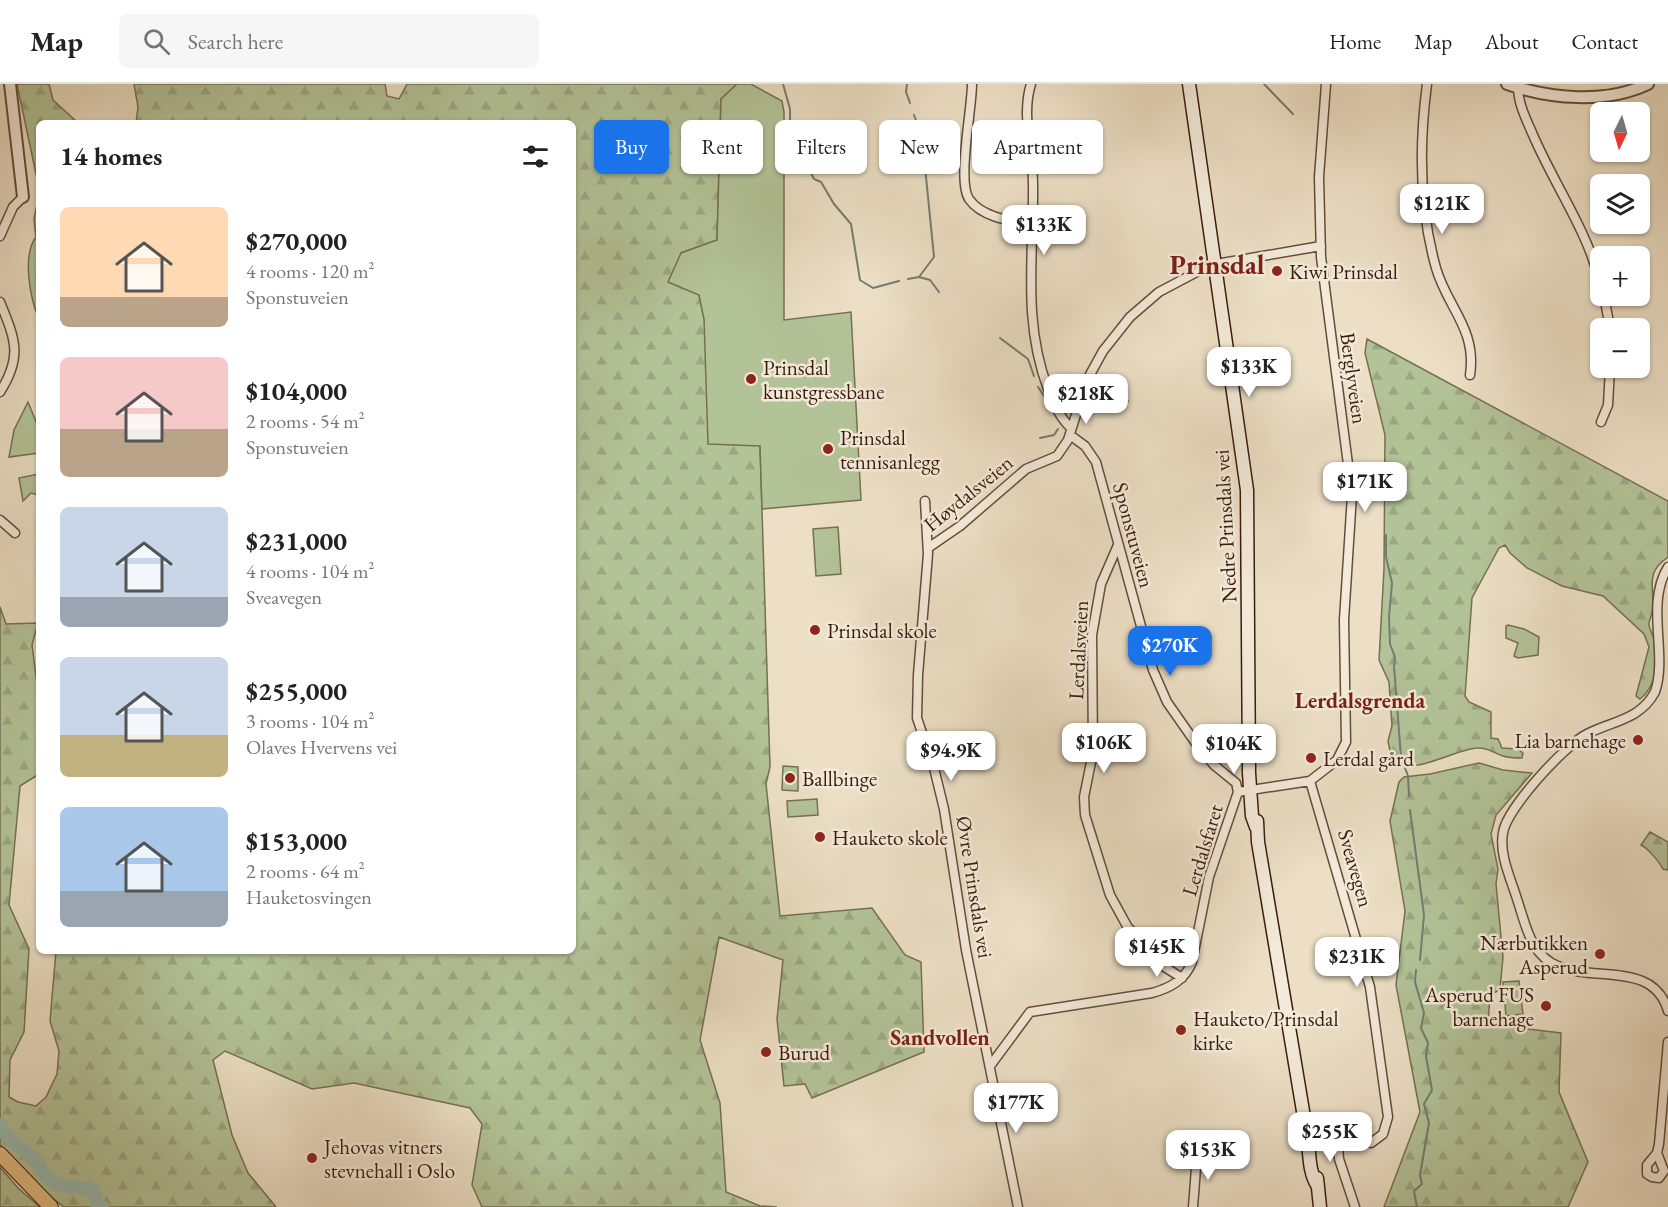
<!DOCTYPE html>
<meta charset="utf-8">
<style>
:root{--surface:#fff;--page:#f6f6f6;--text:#222;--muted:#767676;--line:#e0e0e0;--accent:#1a73e8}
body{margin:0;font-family:"EB Garamond",serif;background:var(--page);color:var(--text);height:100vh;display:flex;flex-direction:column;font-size:22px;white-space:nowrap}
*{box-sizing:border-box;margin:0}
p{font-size:20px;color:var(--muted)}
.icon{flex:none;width:33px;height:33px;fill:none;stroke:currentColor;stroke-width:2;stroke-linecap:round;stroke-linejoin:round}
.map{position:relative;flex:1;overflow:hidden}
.panel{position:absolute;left:36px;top:36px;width:540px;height:834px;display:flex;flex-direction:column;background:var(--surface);border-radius:9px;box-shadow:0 2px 4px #0004}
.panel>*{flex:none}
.guide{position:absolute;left:594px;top:36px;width:570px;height:54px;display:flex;gap:12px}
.needle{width:39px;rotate:185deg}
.fabs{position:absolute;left:1590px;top:18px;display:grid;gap:12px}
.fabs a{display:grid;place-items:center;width:60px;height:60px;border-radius:9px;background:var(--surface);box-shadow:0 2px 4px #0004;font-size:30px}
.price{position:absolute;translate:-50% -51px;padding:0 14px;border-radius:12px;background:#fff;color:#222;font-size:20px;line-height:39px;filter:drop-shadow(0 2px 3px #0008)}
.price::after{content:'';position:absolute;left:50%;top:36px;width:18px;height:14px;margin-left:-9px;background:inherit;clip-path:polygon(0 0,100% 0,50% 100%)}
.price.current{background:var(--accent);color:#fff}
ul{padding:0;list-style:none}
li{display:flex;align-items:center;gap:18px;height:150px;padding:0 24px}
li span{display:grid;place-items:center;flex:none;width:168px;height:120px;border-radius:9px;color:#555}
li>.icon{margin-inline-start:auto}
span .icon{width:72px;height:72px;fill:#fffc;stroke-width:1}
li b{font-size:26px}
h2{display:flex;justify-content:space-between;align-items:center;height:72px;padding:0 24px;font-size:26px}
.tag{padding:0 21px;border-radius:9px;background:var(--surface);box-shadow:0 2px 4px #0004;font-size:21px;line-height:54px}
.tag.current{background:var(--accent);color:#fff}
header{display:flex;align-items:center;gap:36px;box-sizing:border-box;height:84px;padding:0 30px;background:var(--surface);border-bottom:2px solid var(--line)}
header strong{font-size:28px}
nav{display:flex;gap:33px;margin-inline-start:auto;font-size:21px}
.search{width:420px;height:54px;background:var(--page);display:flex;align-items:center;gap:15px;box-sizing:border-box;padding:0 21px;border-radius:9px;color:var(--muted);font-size:22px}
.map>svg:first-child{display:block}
</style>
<header>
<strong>Map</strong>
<div class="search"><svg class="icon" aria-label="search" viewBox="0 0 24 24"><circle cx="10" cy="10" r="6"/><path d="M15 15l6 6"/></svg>Search here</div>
<nav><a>Home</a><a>Map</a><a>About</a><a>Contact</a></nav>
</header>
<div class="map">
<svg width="1668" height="1123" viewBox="0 0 1668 1123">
<defs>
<pattern id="forest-firs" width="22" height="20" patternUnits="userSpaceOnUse" patternTransform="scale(1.5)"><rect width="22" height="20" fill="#b3c398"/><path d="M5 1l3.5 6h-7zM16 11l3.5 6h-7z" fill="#9ba782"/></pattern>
</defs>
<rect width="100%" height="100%" fill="#ecdfc5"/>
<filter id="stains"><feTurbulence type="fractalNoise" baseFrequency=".00333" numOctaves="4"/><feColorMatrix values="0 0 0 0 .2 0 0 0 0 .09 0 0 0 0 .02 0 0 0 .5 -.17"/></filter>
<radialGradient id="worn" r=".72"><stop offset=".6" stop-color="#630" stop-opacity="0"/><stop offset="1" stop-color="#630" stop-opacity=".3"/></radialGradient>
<path fill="url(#forest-firs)" stroke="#767052" stroke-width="1.5" d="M17,0H49L53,16L77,38L39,39V104Z
M134,0H385L387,12L399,15L407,0H737L721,15L717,156L681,169L699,210L704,235L760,362L770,683L766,700L780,832L872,824L905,871L921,878L924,968L812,1014L805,1000L784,1002L777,935L783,876L719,853L700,956L720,1019L726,1108L760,1122L777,1123H482L472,1101L482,1040L470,1024L354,999L312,1005L225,967L213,976L232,1051L248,1089L276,1123H64L36,1101L8,1072L0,1060V523L6,540L38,539L32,561L39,615V690L20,702L9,821L29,865L24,948L10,976L9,1013L18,1018L36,1022L46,1013L57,990L59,967L50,937L56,867H573V39H136L138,23Z
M39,111V235C30,215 22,171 36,153L34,135Z
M1367,255L1668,417V473C1643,490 1656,504 1652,528C1652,532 1648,537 1649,541C1650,547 1654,553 1656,559C1659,578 1656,603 1640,615L1636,612L1649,563L1644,550L1603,512L1562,502L1527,484L1510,469L1505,461L1499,464L1472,514L1465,612L1469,618L1491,628V654L1498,655L1502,664L1518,665L1523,669L1522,674C1516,674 1509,674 1503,672C1493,669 1488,663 1477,664C1455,665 1413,693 1392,677L1388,657L1392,642L1389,598L1379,576L1384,485L1385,351L1365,269Z
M1479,679L1503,686L1532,689L1496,731L1491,750L1498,785L1496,800L1503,873L1500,905L1490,912L1488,940L1561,949L1559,1008L1588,1078L1568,1123H1384L1420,1028L1396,901L1405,827L1390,737L1399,698L1404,693L1430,690Z
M1650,748L1668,758V786L1663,785C1660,779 1648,764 1641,761Z
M0,1083L18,1104L40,1123H0Z"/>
<path fill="#b3c398" stroke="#767052" stroke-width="1.5" d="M737,0H751L782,17L784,28V236L851,228L861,416L762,425L760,362L708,360L704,235L699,211L668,198L681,169L717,156L721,15Z
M28,318L37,340L39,369L9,373L14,346Z
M39,390V411L31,409L23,417L19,394Z
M838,443L841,490L816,492L813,445Z
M1508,541L1524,545L1539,553L1538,571L1518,574L1514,572L1518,559L1506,554V542Z
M783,682L798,683V707L782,706Z
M817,715L818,731L788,733L787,717Z
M1519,897L1523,930L1506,932L1503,898Z"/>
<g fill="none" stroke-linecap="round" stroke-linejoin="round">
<path stroke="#737d71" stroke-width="2" d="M783,0L790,25V71L805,78L814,95L821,98L834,120L851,140L860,196L873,204L899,197
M907,0L906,8L910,19
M1264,0L1293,30
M914,31L922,53L934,173L919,193
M908,195L919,193L930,196L939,208
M1000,254L1028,275L1034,292
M1038,303L1052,324
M1092,321L1112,324L1128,317
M1040,354L1054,351L1058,345
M1386,451V473L1392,499L1389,533L1390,560L1395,573L1394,582L1401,673L1408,692L1409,712
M1410,726L1424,831L1420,876
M1416,886L1415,898L1424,929L1421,944L1428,959L1426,972L1432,1006L1424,1020L1429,1039L1420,1091L1422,1100L1414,1107L1417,1123"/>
<path stroke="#99bdb4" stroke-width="14" d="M0,1041C11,1063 32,1067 40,1083
M42,1088L55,1100L93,1106L98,1122L102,1123"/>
<defs>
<path id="minor" d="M972,0C972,25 957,97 969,115C982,134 1012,137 1032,140
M1031,0C1021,31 1033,67 1033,100C1034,170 1022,237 1048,305C1054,319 1059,333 1071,344
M1427,0C1419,61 1419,124 1436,184C1447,223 1477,245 1470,291
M1518,3C1518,20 1527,37 1533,51C1554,100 1587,146 1600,198
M0,152L13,123L23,113
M1604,212L1610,244
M0,218C15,255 23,272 0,308
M1601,338L1608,321L1610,284
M1070,351L1085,362L1096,378L1153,586L1167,618L1195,658L1214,681L1236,699L1238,708
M925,417L928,470L918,591L917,634L934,684L944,725L966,866L1018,1123
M0,436L15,449
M1118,461L1101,500L1092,551L1093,668L1084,713L1085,731L1110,811L1127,842L1160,880L1182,894
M928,464L960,442L1026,385L1057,372L1068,356L1087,296L1103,267L1130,233L1159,208L1210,181L1321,162
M1668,483C1645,520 1668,570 1655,608C1640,636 1612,637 1587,650C1565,661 1506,725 1503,749C1499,771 1511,795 1517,815C1526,841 1530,871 1558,882C1595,898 1654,877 1668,927
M1238,708L1310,697L1337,676L1346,658L1344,536L1352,411L1321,173L1319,93L1326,0
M990,982L1030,928L1152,909C1170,904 1185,896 1192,878L1209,793L1238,708
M1307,1051L1325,1049L1371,1059L1383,1050L1388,1033L1370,903L1310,697
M1337,1051L1339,1075L1355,1123
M1657,1069L1664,1087L1659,1094L1652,1093L1647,1090V1081L1657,1069L1659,1060L1668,958
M1193,1123L1196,1084L1203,1065"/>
<path id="tertiary" d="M10,0L23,113
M1507,0C1550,15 1606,20 1648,0"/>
<path id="secondary" d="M1189,0L1247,406L1249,689L1252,732L1256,743
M1257,737L1258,758L1307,1051C1310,1068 1308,1086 1317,1101
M1317,1094L1320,1123"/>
<path id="primary" d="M0,1070L51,1123"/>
</defs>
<use href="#minor" stroke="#664d3b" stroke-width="11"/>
<use href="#tertiary" stroke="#664d3b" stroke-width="14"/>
<use href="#secondary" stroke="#3a1c0d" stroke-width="15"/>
<use href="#primary" stroke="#3a1c0d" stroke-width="16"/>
<use href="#minor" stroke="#f3ead9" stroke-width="8"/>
<use href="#tertiary" stroke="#f3ead9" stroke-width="10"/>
<use href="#secondary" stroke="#f3ead9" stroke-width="12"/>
<use href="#primary" stroke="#e6c082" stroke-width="14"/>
</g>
<g fill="#8f2418" stroke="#f3ead9" stroke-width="2">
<circle cx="1277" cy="187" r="6"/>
<circle cx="751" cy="295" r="6"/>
<circle cx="828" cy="365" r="6"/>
<circle cx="815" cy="546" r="6"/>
<circle cx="1638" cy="656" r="6"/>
<circle cx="1311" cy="674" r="6"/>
<circle cx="790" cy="694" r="6"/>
<circle cx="820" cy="753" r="6"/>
<circle cx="1600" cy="870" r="6"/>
<circle cx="1546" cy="922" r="6"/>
<circle cx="1181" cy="946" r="6"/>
<circle cx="766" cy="968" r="6"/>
<circle cx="312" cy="1074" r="6"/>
</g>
<g text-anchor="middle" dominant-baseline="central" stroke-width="5" stroke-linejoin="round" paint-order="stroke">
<g font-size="21" fill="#3a1c0d" stroke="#f3ead9" text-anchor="start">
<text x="1289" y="187">Kiwi Prinsdal</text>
<text x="763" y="283">Prinsdal<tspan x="763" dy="24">kunstgressbane</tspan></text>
<text x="840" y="353">Prinsdal<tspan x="840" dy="24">tennisanlegg</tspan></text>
<text x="827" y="546">Prinsdal skole</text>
<text x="1626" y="656" text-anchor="end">Lia barnehage</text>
<text x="1323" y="674">Lerdal gård</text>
<text x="802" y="694">Ballbinge</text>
<text x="832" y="753">Hauketo skole</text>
<text x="1588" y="858" text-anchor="end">Nærbutikken<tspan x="1588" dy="24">Asperud</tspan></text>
<text x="1534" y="910" text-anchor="end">Asperud FUS<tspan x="1534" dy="24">barnehage</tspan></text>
<text x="1193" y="934">Hauketo/Prinsdal<tspan x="1193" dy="24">kirke</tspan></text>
<text x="778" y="968">Burud</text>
<text x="324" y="1062">Jehovas vitners<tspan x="324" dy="24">stevnehall i Oslo</tspan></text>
</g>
<g font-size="21" fill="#3a1c0d" stroke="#f3ead9">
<text transform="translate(1354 294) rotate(82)">Berglyveien</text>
<text transform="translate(968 409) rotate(-39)">Høydalsveien</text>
<text transform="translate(1225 442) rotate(-93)">Nedre Prinsdals vei</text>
<text transform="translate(1134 451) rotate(75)">Sponstuveien</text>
<text transform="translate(1078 566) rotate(-87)">Lerdalsveien</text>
<text transform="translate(1202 766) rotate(-73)">Lerdalsfaret</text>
<text transform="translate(1356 784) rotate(74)">Sveavegen</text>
<text transform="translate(975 803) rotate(81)">Øvre Prinsdals vei</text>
</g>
<g font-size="22" font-weight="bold" fill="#7a1f14" stroke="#f3ead9">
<text x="1360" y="616">Lerdalsgrenda</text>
<text x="940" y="953">Sandvollen</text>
</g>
<g font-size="27" font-weight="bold" fill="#7a1f14" stroke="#f3ead9">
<text x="1217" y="180">Prinsdal</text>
</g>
</g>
<rect width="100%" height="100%" filter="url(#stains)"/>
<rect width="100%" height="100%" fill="url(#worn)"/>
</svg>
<div class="fabs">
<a><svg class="needle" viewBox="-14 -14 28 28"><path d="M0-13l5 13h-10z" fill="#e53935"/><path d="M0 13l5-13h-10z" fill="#767676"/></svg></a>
<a><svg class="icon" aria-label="layers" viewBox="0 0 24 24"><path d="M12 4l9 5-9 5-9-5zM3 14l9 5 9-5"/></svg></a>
<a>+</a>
<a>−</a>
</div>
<b class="price" style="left:1442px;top:151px">$121K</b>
<b class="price" style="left:1044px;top:172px">$133K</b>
<b class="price" style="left:1249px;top:314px">$133K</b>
<b class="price" style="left:1086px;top:341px">$218K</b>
<b class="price" style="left:1365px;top:429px">$171K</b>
<b class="price current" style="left:1170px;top:593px">$270K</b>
<b class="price" style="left:1104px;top:690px">$106K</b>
<b class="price" style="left:1234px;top:691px">$104K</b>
<b class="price" style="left:951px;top:698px">$94.9K</b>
<b class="price" style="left:1157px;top:894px">$145K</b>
<b class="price" style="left:1357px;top:904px">$231K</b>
<b class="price" style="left:1016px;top:1050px">$177K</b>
<b class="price" style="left:1330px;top:1079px">$255K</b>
<b class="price" style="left:1208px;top:1097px">$153K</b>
<div class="guide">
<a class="tag current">Buy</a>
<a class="tag">Rent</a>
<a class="tag">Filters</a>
<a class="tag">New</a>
<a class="tag">Apartment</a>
</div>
<section class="panel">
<h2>14 homes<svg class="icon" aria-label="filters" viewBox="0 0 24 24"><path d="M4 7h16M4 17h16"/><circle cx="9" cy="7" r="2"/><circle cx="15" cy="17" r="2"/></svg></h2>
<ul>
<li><span style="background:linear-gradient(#ffd9b3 75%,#b9a48a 0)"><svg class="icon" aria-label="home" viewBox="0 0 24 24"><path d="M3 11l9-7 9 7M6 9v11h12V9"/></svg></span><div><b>$270,000</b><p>4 rooms · 120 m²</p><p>Sponstuveien</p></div></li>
<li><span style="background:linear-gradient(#f6c9c9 60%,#b9a48a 0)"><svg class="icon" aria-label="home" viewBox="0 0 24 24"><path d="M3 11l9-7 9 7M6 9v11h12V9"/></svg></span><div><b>$104,000</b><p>2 rooms · 54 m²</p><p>Sponstuveien</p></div></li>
<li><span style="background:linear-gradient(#c9d6e8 75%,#9aa5b1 0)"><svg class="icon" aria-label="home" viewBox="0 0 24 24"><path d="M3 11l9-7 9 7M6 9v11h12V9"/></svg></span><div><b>$231,000</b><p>4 rooms · 104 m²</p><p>Sveavegen</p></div></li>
<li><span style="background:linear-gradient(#c9d6e8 65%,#c2b280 0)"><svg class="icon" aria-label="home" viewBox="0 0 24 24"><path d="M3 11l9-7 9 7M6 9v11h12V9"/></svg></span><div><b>$255,000</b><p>3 rooms · 104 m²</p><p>Olaves Hvervens vei</p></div></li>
<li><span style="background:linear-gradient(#a9c7e8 70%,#9aa5b1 0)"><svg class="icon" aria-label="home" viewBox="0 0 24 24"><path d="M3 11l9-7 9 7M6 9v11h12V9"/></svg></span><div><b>$153,000</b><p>2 rooms · 64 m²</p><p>Hauketosvingen</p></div></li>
</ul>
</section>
</div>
